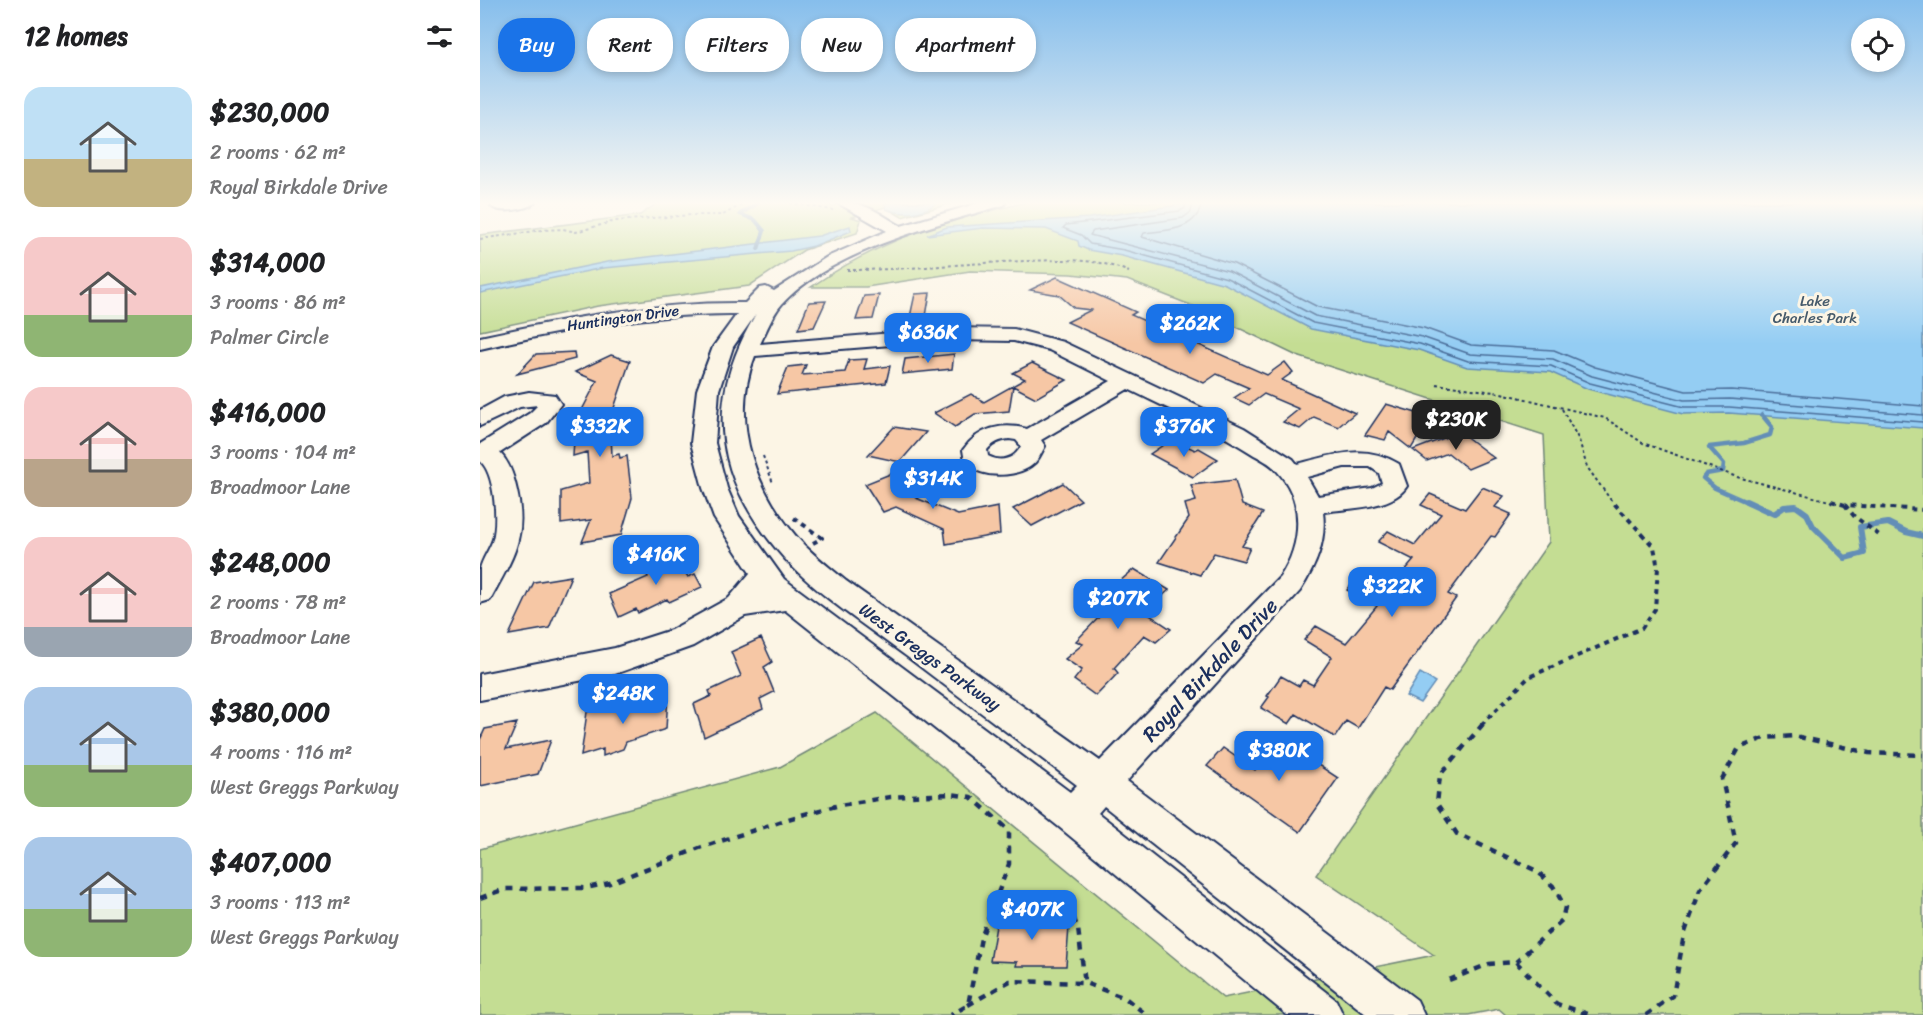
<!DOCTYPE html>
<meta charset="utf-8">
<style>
:root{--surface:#fff;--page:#f6f6f6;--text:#202124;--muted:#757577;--accent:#1a73e8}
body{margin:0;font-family:Sriracha,sans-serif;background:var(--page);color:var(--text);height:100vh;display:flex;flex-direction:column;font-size:22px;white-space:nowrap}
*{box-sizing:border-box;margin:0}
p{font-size:20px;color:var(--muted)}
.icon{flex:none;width:33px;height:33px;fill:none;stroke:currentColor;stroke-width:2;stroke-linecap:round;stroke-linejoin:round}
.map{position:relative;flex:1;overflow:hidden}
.panel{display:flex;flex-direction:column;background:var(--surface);width:480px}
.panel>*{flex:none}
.hud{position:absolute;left:18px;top:18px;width:570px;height:54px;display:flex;gap:12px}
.tools{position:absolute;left:1371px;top:18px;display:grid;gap:12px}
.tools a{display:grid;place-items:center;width:54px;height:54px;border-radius:50%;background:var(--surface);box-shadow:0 3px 9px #0003;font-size:30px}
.price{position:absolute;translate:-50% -51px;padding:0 14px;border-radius:12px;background:var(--accent);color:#fff;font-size:20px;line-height:39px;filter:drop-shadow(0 2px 3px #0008)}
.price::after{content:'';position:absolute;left:50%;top:36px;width:18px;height:14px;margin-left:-9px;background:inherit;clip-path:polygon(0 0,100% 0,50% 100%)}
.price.current{background:#222;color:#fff}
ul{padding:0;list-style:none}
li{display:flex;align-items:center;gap:18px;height:150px;padding:0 24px}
li span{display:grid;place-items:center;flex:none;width:168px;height:120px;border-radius:18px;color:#555}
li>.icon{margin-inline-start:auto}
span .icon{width:72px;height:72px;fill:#fffc;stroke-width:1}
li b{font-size:26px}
h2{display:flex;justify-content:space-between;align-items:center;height:72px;padding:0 24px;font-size:26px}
.tag{padding:0 21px;border-radius:24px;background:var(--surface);box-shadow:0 3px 9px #0003;font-size:21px;line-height:54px}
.tag.current{background:var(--accent);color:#fff}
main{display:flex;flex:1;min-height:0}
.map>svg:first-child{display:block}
</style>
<main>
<section class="panel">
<h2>12 homes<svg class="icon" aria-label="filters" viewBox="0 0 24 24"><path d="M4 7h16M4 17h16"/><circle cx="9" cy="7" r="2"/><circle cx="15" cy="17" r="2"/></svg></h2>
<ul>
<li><span style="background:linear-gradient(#bfe0f5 60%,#c2b280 0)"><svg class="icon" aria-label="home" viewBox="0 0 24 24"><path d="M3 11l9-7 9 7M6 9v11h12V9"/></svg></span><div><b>$230,000</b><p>2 rooms · 62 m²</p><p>Royal Birkdale Drive</p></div></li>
<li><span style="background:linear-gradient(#f6c9c9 65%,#8fb573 0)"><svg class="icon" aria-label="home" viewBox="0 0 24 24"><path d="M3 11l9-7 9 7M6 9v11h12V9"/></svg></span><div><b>$314,000</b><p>3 rooms · 86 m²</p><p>Palmer Circle</p></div></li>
<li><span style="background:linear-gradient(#f6c9c9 60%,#b9a48a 0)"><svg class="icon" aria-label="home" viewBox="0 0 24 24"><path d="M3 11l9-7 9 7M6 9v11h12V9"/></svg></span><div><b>$416,000</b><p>3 rooms · 104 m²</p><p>Broadmoor Lane</p></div></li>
<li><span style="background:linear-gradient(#f6c9c9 75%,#9aa5b1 0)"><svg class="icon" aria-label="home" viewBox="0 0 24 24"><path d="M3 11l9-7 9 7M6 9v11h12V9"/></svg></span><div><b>$248,000</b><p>2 rooms · 78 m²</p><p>Broadmoor Lane</p></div></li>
<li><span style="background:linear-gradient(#a9c7e8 65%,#8fb573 0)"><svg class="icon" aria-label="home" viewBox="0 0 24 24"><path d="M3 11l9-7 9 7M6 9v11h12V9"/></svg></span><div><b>$380,000</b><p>4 rooms · 116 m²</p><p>West Greggs Parkway</p></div></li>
<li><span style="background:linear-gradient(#a9c7e8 60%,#8fb573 0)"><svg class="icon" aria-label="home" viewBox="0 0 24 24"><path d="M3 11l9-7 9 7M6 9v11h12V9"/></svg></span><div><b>$407,000</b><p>3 rooms · 113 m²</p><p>West Greggs Parkway</p></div></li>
</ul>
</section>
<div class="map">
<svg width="1443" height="1015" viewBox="0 0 1443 1015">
<rect width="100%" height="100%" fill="#fcf5e5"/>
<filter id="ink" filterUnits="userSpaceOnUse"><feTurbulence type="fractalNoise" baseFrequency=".0167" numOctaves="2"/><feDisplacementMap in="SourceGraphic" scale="12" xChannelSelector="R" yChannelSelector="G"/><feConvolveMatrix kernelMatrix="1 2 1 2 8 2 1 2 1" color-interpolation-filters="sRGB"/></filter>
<g filter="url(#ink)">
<path fill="#c4dd93" stroke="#708678" stroke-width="1.5" d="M179,202H328L352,206L364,202H477L422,217L405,207L372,217L381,220L377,233L324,250L269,286L118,306L0,331V235L160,215Z
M546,202H1443V1015H1026L1019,1009L988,1015H0V849L300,767L397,713L743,998L954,955L836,875L1069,542L1064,435L817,356L713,306L647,280L591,274L490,271L386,287H331C376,256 422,235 474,220C498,213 522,209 546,202Z"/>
<path fill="#94cdf3" stroke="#648eb7" stroke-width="1.5" d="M411,202H458C443,214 423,216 406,209L405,204Z
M720,202H1443V428L1249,413L1203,414L1108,389L1070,372L987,367L939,350L831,329L745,284L642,256L608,250L599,246L598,241L566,229L503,228L447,235L467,227L609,218Z
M370,226L371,231L334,246L311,251L123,268L0,293L1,288L127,262L339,236Z
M940,673L955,682L940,703L926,696Z"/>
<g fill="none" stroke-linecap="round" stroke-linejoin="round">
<path stroke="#4b6e9a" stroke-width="1.5" d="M706,202L705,208L700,211L586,225L583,228L601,235L610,244L644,250L747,278L833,323L940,344L988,361L1071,366L1110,383L1204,407H1249L1443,422
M713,202L711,212L703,218L613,231L610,235L749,271L835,316L942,337L990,354L1073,359L1112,376L1204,400L1250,399L1443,415
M722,202C717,231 688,230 664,233L662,237L754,264L838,307L944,328L991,345L1074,350L1115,367L1206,391L1251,390L1443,406"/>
<path stroke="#648eb7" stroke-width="4" d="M278,203L260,214L275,220L284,231L278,249"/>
<path stroke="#648eb7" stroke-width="4.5" d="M1269,503L1235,488L1223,478L1226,474L1243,471L1244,464L1229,447L1264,443L1290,435L1292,427L1282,415"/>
<path stroke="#648eb7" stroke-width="6" d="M1266,501L1294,514L1304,507L1316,506L1327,514L1333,526L1365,558L1384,553L1380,527L1408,523L1426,532L1443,536"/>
</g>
<path fill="#f6c7a5" stroke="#1b2f5e" stroke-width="1.5" d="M577,277L656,312L651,315L787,375L805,362L813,372L802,380L875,413L858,427L834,417L820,429L803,422L819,409L784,394L769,405L754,398L769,388L737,374L724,383L587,322L611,310L594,308L579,295L550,290Z
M450,293L446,316L430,317L435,294Z
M399,295L393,319L376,320L384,296Z
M346,301L334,327L318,329L329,302Z
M94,352L95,359L37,374L56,354Z
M474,354L472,369L422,374L425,359Z
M131,355L150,361L133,411H130L132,456L139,454L140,458L147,456L152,498L141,535L102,542L111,520L81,524V491L109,483L107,452L93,456L94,440L85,443L117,381L95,372Z
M387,359L384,369L410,366L406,383L297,394L308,367L326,365L322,375L365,372L369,360Z
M552,363L587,380L556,398L533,386L529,411L495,414L475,427L454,413L491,394L504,402L545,379L533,373Z
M906,404L950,417L931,449L909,432L905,440L885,435Z
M414,427L446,432L420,462L388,455Z
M980,432L1014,458L988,469L968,453L947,461L933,450Z
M692,439L715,450L719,448L738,459L713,477L670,454Z
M420,470L439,497L436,498L478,515L518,507L520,534L466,544L464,529L416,507L403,512L385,484Z
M755,480L762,505L783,513L762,546L770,548L764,561L734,553L720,575L679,562L709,518L705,504L716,501L711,485Z
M583,483L601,500L552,526L533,509Z
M1002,487L1024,496L1015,507L1031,514L1015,537L1011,536L968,594L976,598L939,650L910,690L904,687L878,728L866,721L855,737L816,714L809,724L781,708L789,697L787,696L801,676L819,686L823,680L833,685L852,657L824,640L836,626L866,643L897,606L867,590L877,578L906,593L934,560L898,542L908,531L935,545L961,514L941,505L950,494L985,509Z
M193,552L208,577L215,574L222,587L189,602L187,599L158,613L156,609L139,617L129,594L168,577L162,566Z
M654,569L689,590L665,612L691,629L676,642L664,635L634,668L638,673L616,696L594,680L602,670L585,659L603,644L596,641L626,610L615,603Z
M91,576L69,628L29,635L54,582Z
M281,638L292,662L284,667L294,692L280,699L283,709L224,737L214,704L231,696L229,691L261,676L251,652Z
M188,695L186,729L146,742L143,749L123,756V749L101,756L107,712L147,700L146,708Z
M37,723L26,749L71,740L58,774L0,786V740L5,729Z
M800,740L858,778L820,832L727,766L743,748L775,770Z
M590,914L586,966H536L537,962L510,961L517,920L542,919L543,915Z"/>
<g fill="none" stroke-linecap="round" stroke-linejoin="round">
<defs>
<path id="minor" d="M16,202H55C47,210 19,214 11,206Z
M356,202C386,202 395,211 421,226L502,202H526L524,205C458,224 349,252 302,304C292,315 287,330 280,344L473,328L534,329L583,342L764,428L813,459L817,464C854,455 884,443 919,464L927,486C913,509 868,508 843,512C847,542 835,567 820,591L647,781L937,1000L944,1015H887L624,806L618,813L856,1000L863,1015H807L579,827L305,610L265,616L213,646L135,674L0,700V674L135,648L191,630L249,598L270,573L234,518L223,488L211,443L217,390L233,347L257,314C170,313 84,330 0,349V337C87,318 175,302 265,303L280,288L286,287L294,291L347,257L407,231ZM276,314C222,404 235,481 305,559C339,596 385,625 426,656C483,699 540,742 597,785L590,792L304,579L259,516L247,488L235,443L239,390L253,347ZM473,340L534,341L569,350L631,381L547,429C522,422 498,428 483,450C484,455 484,460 488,464C501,479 536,477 551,466C558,461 561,454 565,446L561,440L648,389C689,409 732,428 771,453C779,458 791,463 797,471C825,501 822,544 800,577L620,761L366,581C352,569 337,558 324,545C276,494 249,424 275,356ZM529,439L536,440L541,446C535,459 521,463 508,456L507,450C513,443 520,440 529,439ZM864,467H890L899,473L902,483L892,488L838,496L827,477Z
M49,392L75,395L81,404L66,423L20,453C30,463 34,477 37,491C48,538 32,559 10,600L0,603C0,592 0,580 0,569C2,559 10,549 13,539C18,521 15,473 0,461V444L50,413L58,405L40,407L0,426V410L24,397Z"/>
</defs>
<use href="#minor" stroke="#1b2f5e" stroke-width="4"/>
<path stroke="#1b2f5e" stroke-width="2" stroke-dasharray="3 3" stroke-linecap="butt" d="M304,202L353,210
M0,239L62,230L83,229L96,232L135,221L210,215H243L266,202
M367,270C427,270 486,263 546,261C582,260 615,257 649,272
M956,384L1021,393L1125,418L1163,443L1257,477L1357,503
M1082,409L1099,440L1107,467L1133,503
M283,456L293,483"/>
<path stroke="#1b2f5e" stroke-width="4" stroke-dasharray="5 5" stroke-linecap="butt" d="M1351,501L1365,505L1443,510
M1365,505L1374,516L1399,535
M314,518L342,538L333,543
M1001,725L1049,677L1162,628L1175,609L1178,568L1174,547L1132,501"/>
<path stroke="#1b2f5e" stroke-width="4.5" stroke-dasharray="7 7" stroke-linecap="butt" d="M1003,724L960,775L957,804L977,834L1057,871L1073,886L1085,907L1082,920L1036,962
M0,898L25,889L106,888L130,883L222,847L321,815L360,805L410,797L471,794L491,797L529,830V864L501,938L488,1005L471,1015
M516,899L590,909L598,929L605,983
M969,980L1009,964L1036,962L1077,1004L1111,1015
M488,1005L530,981L605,983L645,998L667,1015
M1166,1015L1193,996L1204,935L1220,890L1256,843L1242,779L1259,748L1284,738L1315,736L1389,753L1443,755"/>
<use href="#minor" fill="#fcf5e5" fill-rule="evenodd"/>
</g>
</g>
<linearGradient id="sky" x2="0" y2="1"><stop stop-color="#86beec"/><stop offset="0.59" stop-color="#fefaf3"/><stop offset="1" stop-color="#fefaf3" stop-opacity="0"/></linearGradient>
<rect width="1443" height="344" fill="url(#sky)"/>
<g text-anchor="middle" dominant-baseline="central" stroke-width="6" stroke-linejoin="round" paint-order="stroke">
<g font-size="15" fill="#455a6b" stroke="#fcf5e5">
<text x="1335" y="301">Lake<tspan x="1335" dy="17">Charles Park</tspan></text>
</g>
<g font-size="15" fill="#1b2f5e" stroke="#fcf5e5">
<text transform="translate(143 318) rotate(-8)">Huntington Drive</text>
</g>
<g font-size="18" fill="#1b2f5e" stroke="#fcf5e5">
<text transform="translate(450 657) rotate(36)">West Greggs Parkway</text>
</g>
<g font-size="21" fill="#1b2f5e" stroke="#fcf5e5">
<text transform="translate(730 670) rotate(-47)">Royal Birkdale Drive</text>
</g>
</g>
</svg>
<div class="tools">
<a><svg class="icon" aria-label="locate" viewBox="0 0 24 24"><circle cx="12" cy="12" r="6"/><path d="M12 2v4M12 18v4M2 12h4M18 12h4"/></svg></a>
</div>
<b class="price" style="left:710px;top:355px">$262K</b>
<b class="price" style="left:448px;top:364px">$636K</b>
<b class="price current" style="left:976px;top:451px">$230K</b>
<b class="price" style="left:120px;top:458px">$332K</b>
<b class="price" style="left:704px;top:458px">$376K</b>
<b class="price" style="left:453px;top:510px">$314K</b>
<b class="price" style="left:176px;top:586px">$416K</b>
<b class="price" style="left:912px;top:618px">$322K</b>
<b class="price" style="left:638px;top:630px">$207K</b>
<b class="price" style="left:143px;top:725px">$248K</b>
<b class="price" style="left:799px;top:782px">$380K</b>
<b class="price" style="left:552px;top:941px">$407K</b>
<div class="hud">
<a class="tag current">Buy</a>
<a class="tag">Rent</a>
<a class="tag">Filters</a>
<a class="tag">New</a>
<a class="tag">Apartment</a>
</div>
</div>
</main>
